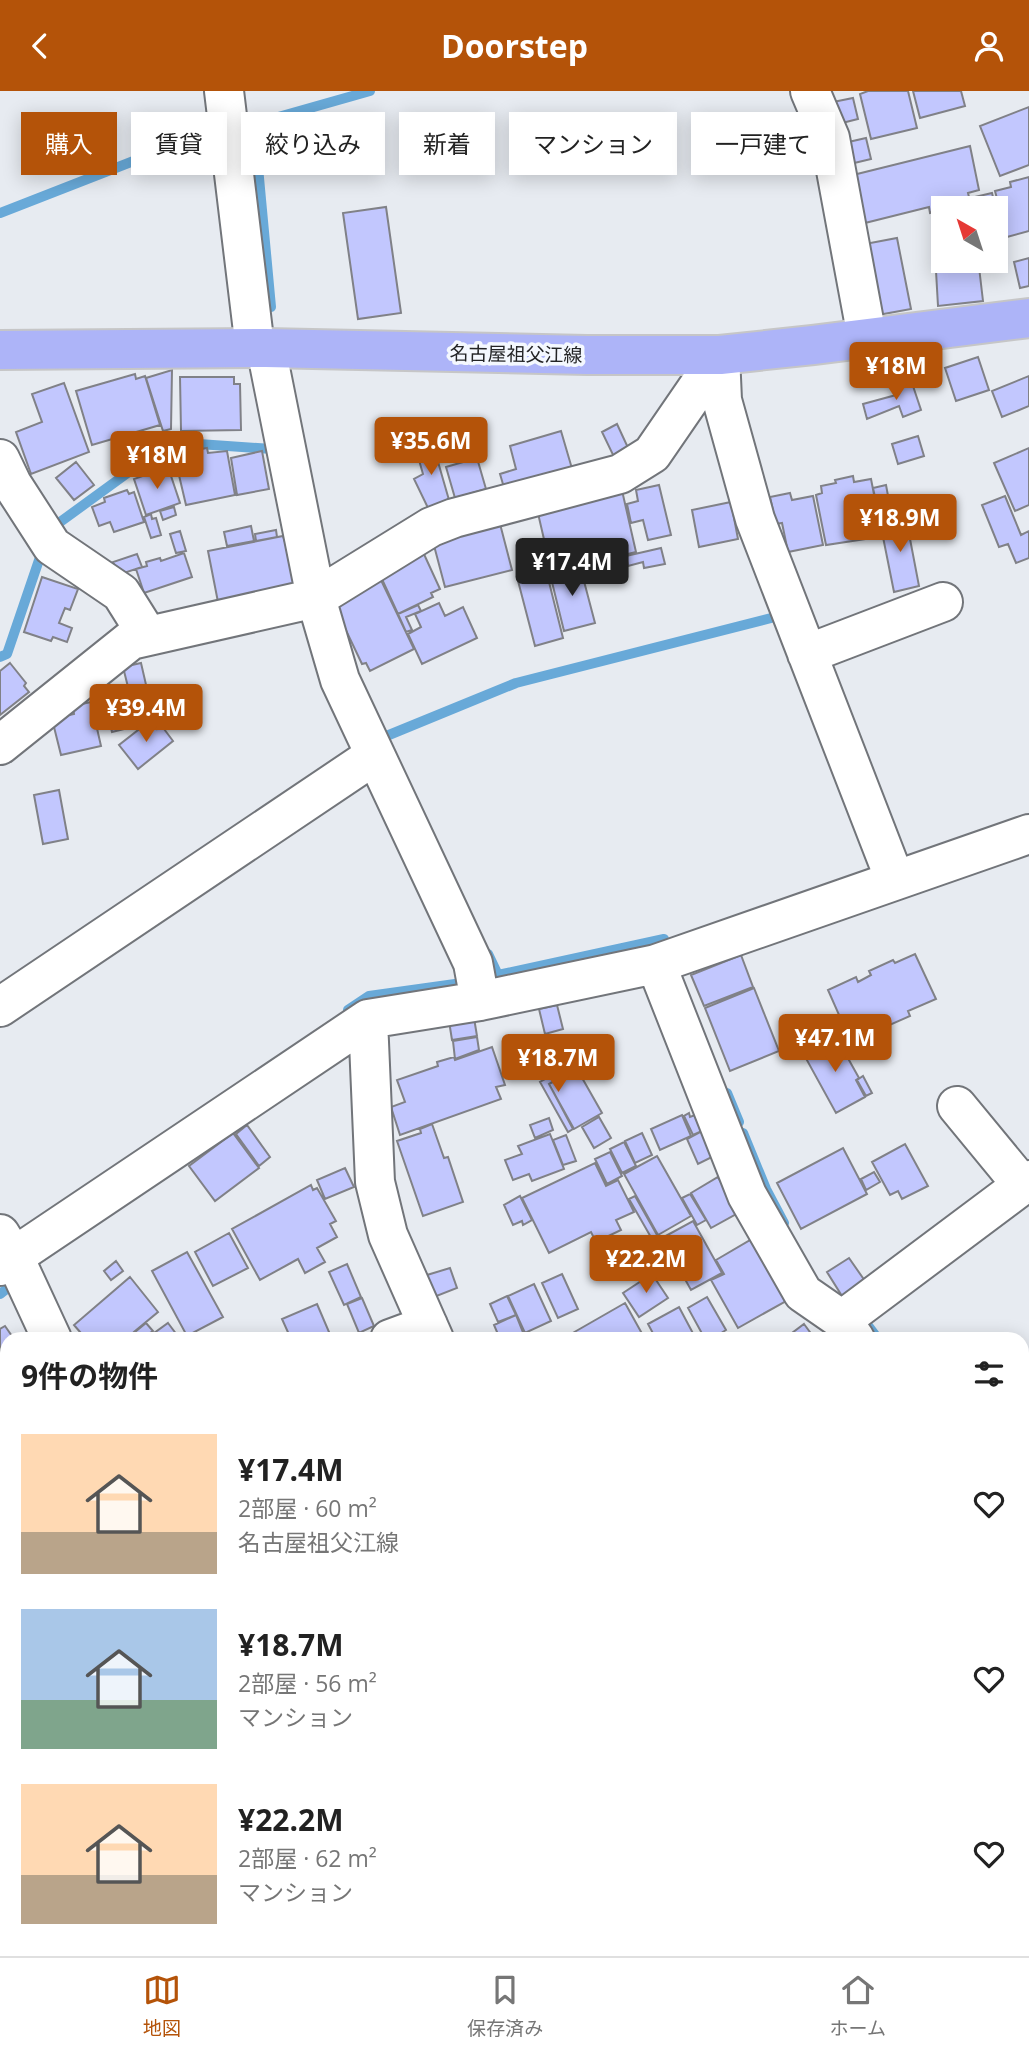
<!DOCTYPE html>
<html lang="ja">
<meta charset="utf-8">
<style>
:root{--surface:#fff;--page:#f2f2f2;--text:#222;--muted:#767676;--line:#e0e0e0;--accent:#b45309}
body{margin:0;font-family:"Open Sans","Noto Sans JP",sans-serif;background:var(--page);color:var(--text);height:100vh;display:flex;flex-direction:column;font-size:26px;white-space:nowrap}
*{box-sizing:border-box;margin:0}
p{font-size:23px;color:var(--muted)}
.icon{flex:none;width:38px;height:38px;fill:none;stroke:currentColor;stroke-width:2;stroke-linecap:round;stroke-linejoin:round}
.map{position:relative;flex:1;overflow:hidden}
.details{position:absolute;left:0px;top:1241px;width:1029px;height:625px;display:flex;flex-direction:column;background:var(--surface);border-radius:21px 21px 0 0;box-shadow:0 4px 18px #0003}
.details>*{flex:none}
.banner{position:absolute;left:21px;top:21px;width:987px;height:63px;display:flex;gap:14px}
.needle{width:46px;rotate:321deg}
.tools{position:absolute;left:931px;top:105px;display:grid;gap:14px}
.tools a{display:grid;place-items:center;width:77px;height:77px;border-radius:0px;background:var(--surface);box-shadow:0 4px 18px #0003;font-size:35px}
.price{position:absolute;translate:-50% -60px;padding:0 16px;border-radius:7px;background:var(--accent);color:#fff;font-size:23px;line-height:46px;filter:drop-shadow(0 2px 4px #0008)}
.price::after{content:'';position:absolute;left:50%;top:42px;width:21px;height:16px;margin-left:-10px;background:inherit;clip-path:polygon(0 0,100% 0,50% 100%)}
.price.on{background:#222;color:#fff}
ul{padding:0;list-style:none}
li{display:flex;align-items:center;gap:21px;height:175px;padding:0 21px}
li span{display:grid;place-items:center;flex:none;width:196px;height:140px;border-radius:0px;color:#555}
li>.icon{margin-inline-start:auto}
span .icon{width:84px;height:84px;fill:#fffc;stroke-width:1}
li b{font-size:30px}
h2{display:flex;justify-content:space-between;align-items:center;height:84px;padding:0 21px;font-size:30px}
.pill{padding:0 24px;border-radius:0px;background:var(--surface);box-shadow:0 4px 18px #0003;font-size:24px;line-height:63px}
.pill.on{background:var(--accent);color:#fff}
header{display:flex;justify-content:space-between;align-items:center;height:91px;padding:0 21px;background:var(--accent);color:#fff;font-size:32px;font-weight:700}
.tab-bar{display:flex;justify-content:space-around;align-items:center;height:98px;border-top:2px solid var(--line);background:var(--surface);font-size:19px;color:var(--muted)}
.tab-bar a{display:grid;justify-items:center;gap:4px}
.tab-bar .on{color:var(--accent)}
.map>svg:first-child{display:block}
</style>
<header><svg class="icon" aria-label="back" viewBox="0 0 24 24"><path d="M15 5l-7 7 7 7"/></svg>Doorstep<svg class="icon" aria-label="person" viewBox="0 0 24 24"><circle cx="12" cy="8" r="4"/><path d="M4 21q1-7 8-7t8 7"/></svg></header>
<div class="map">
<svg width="1029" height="1865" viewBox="0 0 1029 1865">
<rect width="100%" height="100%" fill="#e7ebf1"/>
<path fill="#98d1ae" d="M128,1859H219L222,1865H131Z"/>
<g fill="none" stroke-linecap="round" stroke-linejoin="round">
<path stroke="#68a9d8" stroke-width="10" d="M0,122L213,39
M271,216L254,33L370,0
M56,434L170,351L272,358
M0,566L7,563L39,469
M388,655L384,646L516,592L775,526
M488,863L498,884L664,848
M348,919L369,905L455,893
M727,1002L739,1031
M743,1042L766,1098L784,1132
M0,1203L9,1196
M866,1232L878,1248
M1027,1462L1029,1463
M0,1578L7,1593
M1022,1654L1029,1649
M122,1858L125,1865
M470,1858L473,1865"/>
</g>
<path fill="#c2c7fe" stroke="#808187" stroke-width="2" d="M908,0L917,37L871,48L860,3L868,0Z
M913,0H961L965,15L920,27Z
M853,7L858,28L838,33L833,11Z
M1029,16V74L1000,85L980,35Z
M866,47L871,68L850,73L844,52Z
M970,55L979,99L968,102L969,106L944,112L946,117L943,119L930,122L929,116L865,132L853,84Z
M1029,86V140L1007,146L995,100L1011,96L1010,91Z
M992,102L999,131L996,132V117H964L962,109Z
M386,116L401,222L358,228L343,122Z
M897,147L911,218L878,224L865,153Z
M1029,167V195L1020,197L1014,171Z
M979,176L983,210L938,215L936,180Z
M978,266L989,299L956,310L945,277Z
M172,279L171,338L163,340L146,287Z
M135,283L136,288L145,285L160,334L92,354L76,300Z
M1029,285V315L1002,326L992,300Z
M180,286H234V293H240L241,339L181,340Z
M911,289L921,319L903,326L899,315L867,328L863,313L896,304L893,295Z
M64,292L89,361L31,383L16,341L42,331L32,303Z
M617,333L630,361L615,368L602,341Z
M561,340L573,381L505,400L500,383L516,378L510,355Z
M918,345L924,365L898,373L892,353Z
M432,350L449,409L429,419L414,388L423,383L415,355Z
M207,357L208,362L227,360L235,404L186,414L174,363Z
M1029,357V414L1015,420L994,372Z
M262,360L269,398L237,404L231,367Z
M477,367L486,398L455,407L446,376Z
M76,371L94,394L74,409L56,387Z
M168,376L180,412L146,424L134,388Z
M853,385L854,391L871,388L879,429L876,430L879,446L826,454L816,404L822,402L821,395L836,392L835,389Z
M659,394L671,444L648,449L643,429L631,432L627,413L638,410L636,399Z
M886,394L892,426L880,429L873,397Z
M621,395L636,461L574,476L568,451L546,457L537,418Z
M127,399L129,403L134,401L144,431L114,441L110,431L99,435L92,416L105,411L104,407Z
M790,402L792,409L813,405L823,454L788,461L782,432L776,433L770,406Z
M1005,405L1021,444L1029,440V467L1016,472L1008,453L999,456L982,414Z
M731,411L738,448L699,456L692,419Z
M174,416L176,424L163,429L160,420Z
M151,423L152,428L156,427L161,444L151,447L144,426Z
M906,427L919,495L894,501L880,431Z
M499,429L512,479L445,496L432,447Z
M251,435L254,450L227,455L224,441Z
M276,439L277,446L256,450L255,443Z
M180,440L186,460L176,462L170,443Z
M283,445L285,451L290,450L299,499L218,511L208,460Z
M661,457L665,473L644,477L643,471L628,475L626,465Z
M423,461L440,498L431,502L433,506L398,523L381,486Z
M184,462L192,486L144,502L136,478L147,475L146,471L160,467L161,470Z
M137,463L142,476L118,484L113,471Z
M580,475L595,532L564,540L550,483L552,482V480L563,477L564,479Z
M546,479L563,547L535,555L517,486Z
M42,486L78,498L70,519L65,517L59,532L72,537L67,551L53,546L51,550L24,541Z
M380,487L414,558L370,580L366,572L362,573L332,510Z
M439,512L445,525L463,516L477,547L422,573L408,543L421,536L415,523Z
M418,514L421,520L406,526L412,539L406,541L398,523Z
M10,572L26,592L24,595L29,601L0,624V580Z
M141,572L153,624L130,630L132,636L112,641L103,605L129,600L123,576Z
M91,611L101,655L61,664L52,628L74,623L73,615Z
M151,629L157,638L161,634L173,650L138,678L119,654Z
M59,699L68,748L43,753L34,704Z
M915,863L936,908L908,920L910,925L851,951L828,899L856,886L858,891L871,884L869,880L893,869L895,872Z
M741,864L753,896L704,915L691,884Z
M754,897L779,960L730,980L705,917Z
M557,914L563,938L545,943L539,918Z
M474,927L477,945L452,949L449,930Z
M835,944L859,987L856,989L865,1006L836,1022L803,962Z
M477,946L479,959L455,968L453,950Z
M492,956L505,994L496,996L501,1008L400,1044L391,1016L405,1011L397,989L438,975L437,971L454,966L455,969Z
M574,972L577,977L549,993L573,1038L568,1041L540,991Z
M577,978L602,1022L574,1038L549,993Z
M863,985L872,1002L866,1005L857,989Z
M689,1022L690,1026L695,1024L702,1040L693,1044L684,1025Z
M682,1024L691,1045L660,1059L651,1038Z
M599,1026L611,1047L594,1057L582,1036Z
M549,1027L553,1039L535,1047L530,1034Z
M432,1033L444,1067L448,1066L463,1111L423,1125L397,1050L421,1042L420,1038Z
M247,1034L270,1066L259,1075L236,1043Z
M702,1040L714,1065L698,1073L687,1048Z
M233,1042L259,1077L215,1110L189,1075Z
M642,1042L652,1064L635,1072L625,1050Z
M550,1043L564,1078L532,1090L529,1083L513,1089L505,1069L522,1063L518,1055Z
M566,1044L576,1070L563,1074L553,1049Z
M624,1051L636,1075L622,1082L610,1058Z
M905,1053L928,1095L902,1108L898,1100L890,1104L872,1071Z
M843,1057L867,1103L801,1138L777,1092Z
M610,1061L622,1085L607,1093L595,1068Z
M657,1065L691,1125L658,1144L624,1083Z
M595,1072L606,1095L618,1089L634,1121L616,1129L621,1139L596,1151L591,1141L549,1162L522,1107Z
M345,1077L354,1096L325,1108L317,1089Z
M874,1081L880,1091L866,1099L861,1088Z
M718,1086L738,1122L711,1137L691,1102Z
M311,1094L313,1099L317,1097L336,1130L330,1133L337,1146L317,1157L325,1171L305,1182L298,1168L260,1189L232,1138Z
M690,1103L706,1129L697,1134L682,1107Z
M520,1105L532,1129L523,1134L522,1130L513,1134L504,1114Z
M635,1105L657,1144L652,1148L629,1108Z
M693,1130L722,1182L691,1199L662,1147Z
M229,1142L248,1177L213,1195L195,1161Z
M752,1148L786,1210L738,1237L711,1189L724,1183L716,1169Z
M187,1161L223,1226L187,1245L152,1180Z
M849,1167L865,1190L842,1205L827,1181Z
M116,1170L123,1180L111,1189L104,1180Z
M347,1173L361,1206L344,1214L329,1181Z
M450,1177L457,1197L434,1206L427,1184Z
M562,1183L578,1218L558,1227L542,1192Z
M652,1183L668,1207L639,1226L623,1202Z
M130,1186L158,1221L134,1241L137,1245L133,1248H86L74,1234Z
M534,1193L551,1230L525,1242L508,1205Z
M507,1205L516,1224L498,1231L490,1213Z
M707,1206L726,1239L718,1244L720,1247L718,1248H705L688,1217Z
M362,1207L374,1235L359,1242L347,1213Z
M625,1212L645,1248H564V1247Z
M317,1213L332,1248H291L282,1228Z
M679,1216L696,1248H656L648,1233Z
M516,1224L524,1244L516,1248H500L494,1234Z
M146,1232L153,1240L140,1248L135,1241Z
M168,1232L180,1248H152L150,1245Z
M804,1233L815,1248H784Z
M5,1235L14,1248H7V1274L0,1279V1238Z
M1022,1360L1029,1366V1417L1022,1411Z
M7,1421V1464L0,1467V1425Z
M1029,1748V1802L1022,1786V1749L1023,1751Z
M2,1765L7,1776V1838L0,1842V1766Z
M13,1858H66L68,1862L62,1865H13L11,1860Z"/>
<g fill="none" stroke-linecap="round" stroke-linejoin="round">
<defs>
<path id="minor" d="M224,0L255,257
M810,0L830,47L867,246
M266,257L316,507L340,589L473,872L480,910
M720,264L722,309L755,428L895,789
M0,368L12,393L52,455L121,502L148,545
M807,563L943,511
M0,654L131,549L316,507L431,436L454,427L620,383L652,363L720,264
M656,873L747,1104L803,1202L842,1229L855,1248
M0,916L375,664
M368,928L375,1091L388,1144L434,1248
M957,1015L1022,1094
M0,1143L14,1166L52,1248
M0,1175L368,928L480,910L656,873L1029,743
M842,1229L1029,1089
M390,1248L428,1234
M1022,1437L1029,1441
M781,1858L785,1865
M316,1865L327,1858"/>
<path id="major" d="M0,259L266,257L587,264H720L813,254L1029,227"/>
</defs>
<use href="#minor" stroke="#72757a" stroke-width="42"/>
<use href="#major" stroke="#c6c6c7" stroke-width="42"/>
<use href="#minor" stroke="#fff" stroke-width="38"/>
<use href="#major" stroke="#adb4f8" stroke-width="38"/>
</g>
<g text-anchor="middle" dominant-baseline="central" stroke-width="7" stroke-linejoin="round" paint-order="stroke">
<g font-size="19" fill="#232426" stroke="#f4f8fe">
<text transform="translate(516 263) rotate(1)">名古屋祖父江線</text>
</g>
</g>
</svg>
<div class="tools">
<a><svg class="needle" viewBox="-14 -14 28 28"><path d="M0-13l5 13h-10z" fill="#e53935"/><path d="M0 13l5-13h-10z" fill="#767676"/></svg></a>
</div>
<b class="price" style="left:896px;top:311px">¥18M</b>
<b class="price" style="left:431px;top:386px">¥35.6M</b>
<b class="price" style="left:157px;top:400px">¥18M</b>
<b class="price" style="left:900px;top:463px">¥18.9M</b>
<b class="price on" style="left:572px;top:507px">¥17.4M</b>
<b class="price" style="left:146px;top:653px">¥39.4M</b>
<b class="price" style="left:835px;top:983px">¥47.1M</b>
<b class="price" style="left:558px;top:1003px">¥18.7M</b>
<b class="price" style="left:646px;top:1204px">¥22.2M</b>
<div class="banner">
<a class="pill on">購入</a>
<a class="pill">賃貸</a>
<a class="pill">絞り込み</a>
<a class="pill">新着</a>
<a class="pill">マンション</a>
<a class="pill">一戸建て</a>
</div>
<section class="details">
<h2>9件の物件<svg class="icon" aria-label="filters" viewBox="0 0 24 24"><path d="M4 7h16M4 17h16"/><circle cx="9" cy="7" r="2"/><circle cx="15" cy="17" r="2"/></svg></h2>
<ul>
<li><span style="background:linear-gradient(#ffd9b3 70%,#b9a48a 0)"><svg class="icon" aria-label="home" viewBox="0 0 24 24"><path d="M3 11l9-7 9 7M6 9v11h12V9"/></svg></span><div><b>¥17.4M</b><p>2部屋 · 60 m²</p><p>名古屋祖父江線</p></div><svg class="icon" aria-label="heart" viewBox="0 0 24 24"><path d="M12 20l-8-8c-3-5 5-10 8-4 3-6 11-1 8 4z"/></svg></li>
<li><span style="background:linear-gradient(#a9c7e8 65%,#7fa58c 0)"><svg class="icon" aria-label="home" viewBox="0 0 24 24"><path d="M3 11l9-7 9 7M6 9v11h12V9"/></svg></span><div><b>¥18.7M</b><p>2部屋 · 56 m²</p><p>マンション</p></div><svg class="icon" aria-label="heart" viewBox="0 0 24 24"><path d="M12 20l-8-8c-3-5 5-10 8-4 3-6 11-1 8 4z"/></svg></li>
<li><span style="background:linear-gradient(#ffd9b3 65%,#b9a48a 0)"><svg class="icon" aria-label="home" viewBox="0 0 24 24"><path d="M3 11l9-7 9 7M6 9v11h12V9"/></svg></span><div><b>¥22.2M</b><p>2部屋 · 62 m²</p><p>マンション</p></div><svg class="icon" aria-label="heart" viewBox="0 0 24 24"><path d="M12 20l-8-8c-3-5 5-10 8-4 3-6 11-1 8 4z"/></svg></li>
</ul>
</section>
</div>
<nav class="tab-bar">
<a class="on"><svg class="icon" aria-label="map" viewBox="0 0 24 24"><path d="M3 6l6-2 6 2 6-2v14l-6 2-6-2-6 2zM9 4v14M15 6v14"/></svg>地図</a>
<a><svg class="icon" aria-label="saved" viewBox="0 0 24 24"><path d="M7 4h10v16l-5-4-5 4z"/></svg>保存済み</a>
<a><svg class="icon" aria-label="home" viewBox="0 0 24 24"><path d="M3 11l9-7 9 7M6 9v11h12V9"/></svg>ホーム</a>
</nav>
